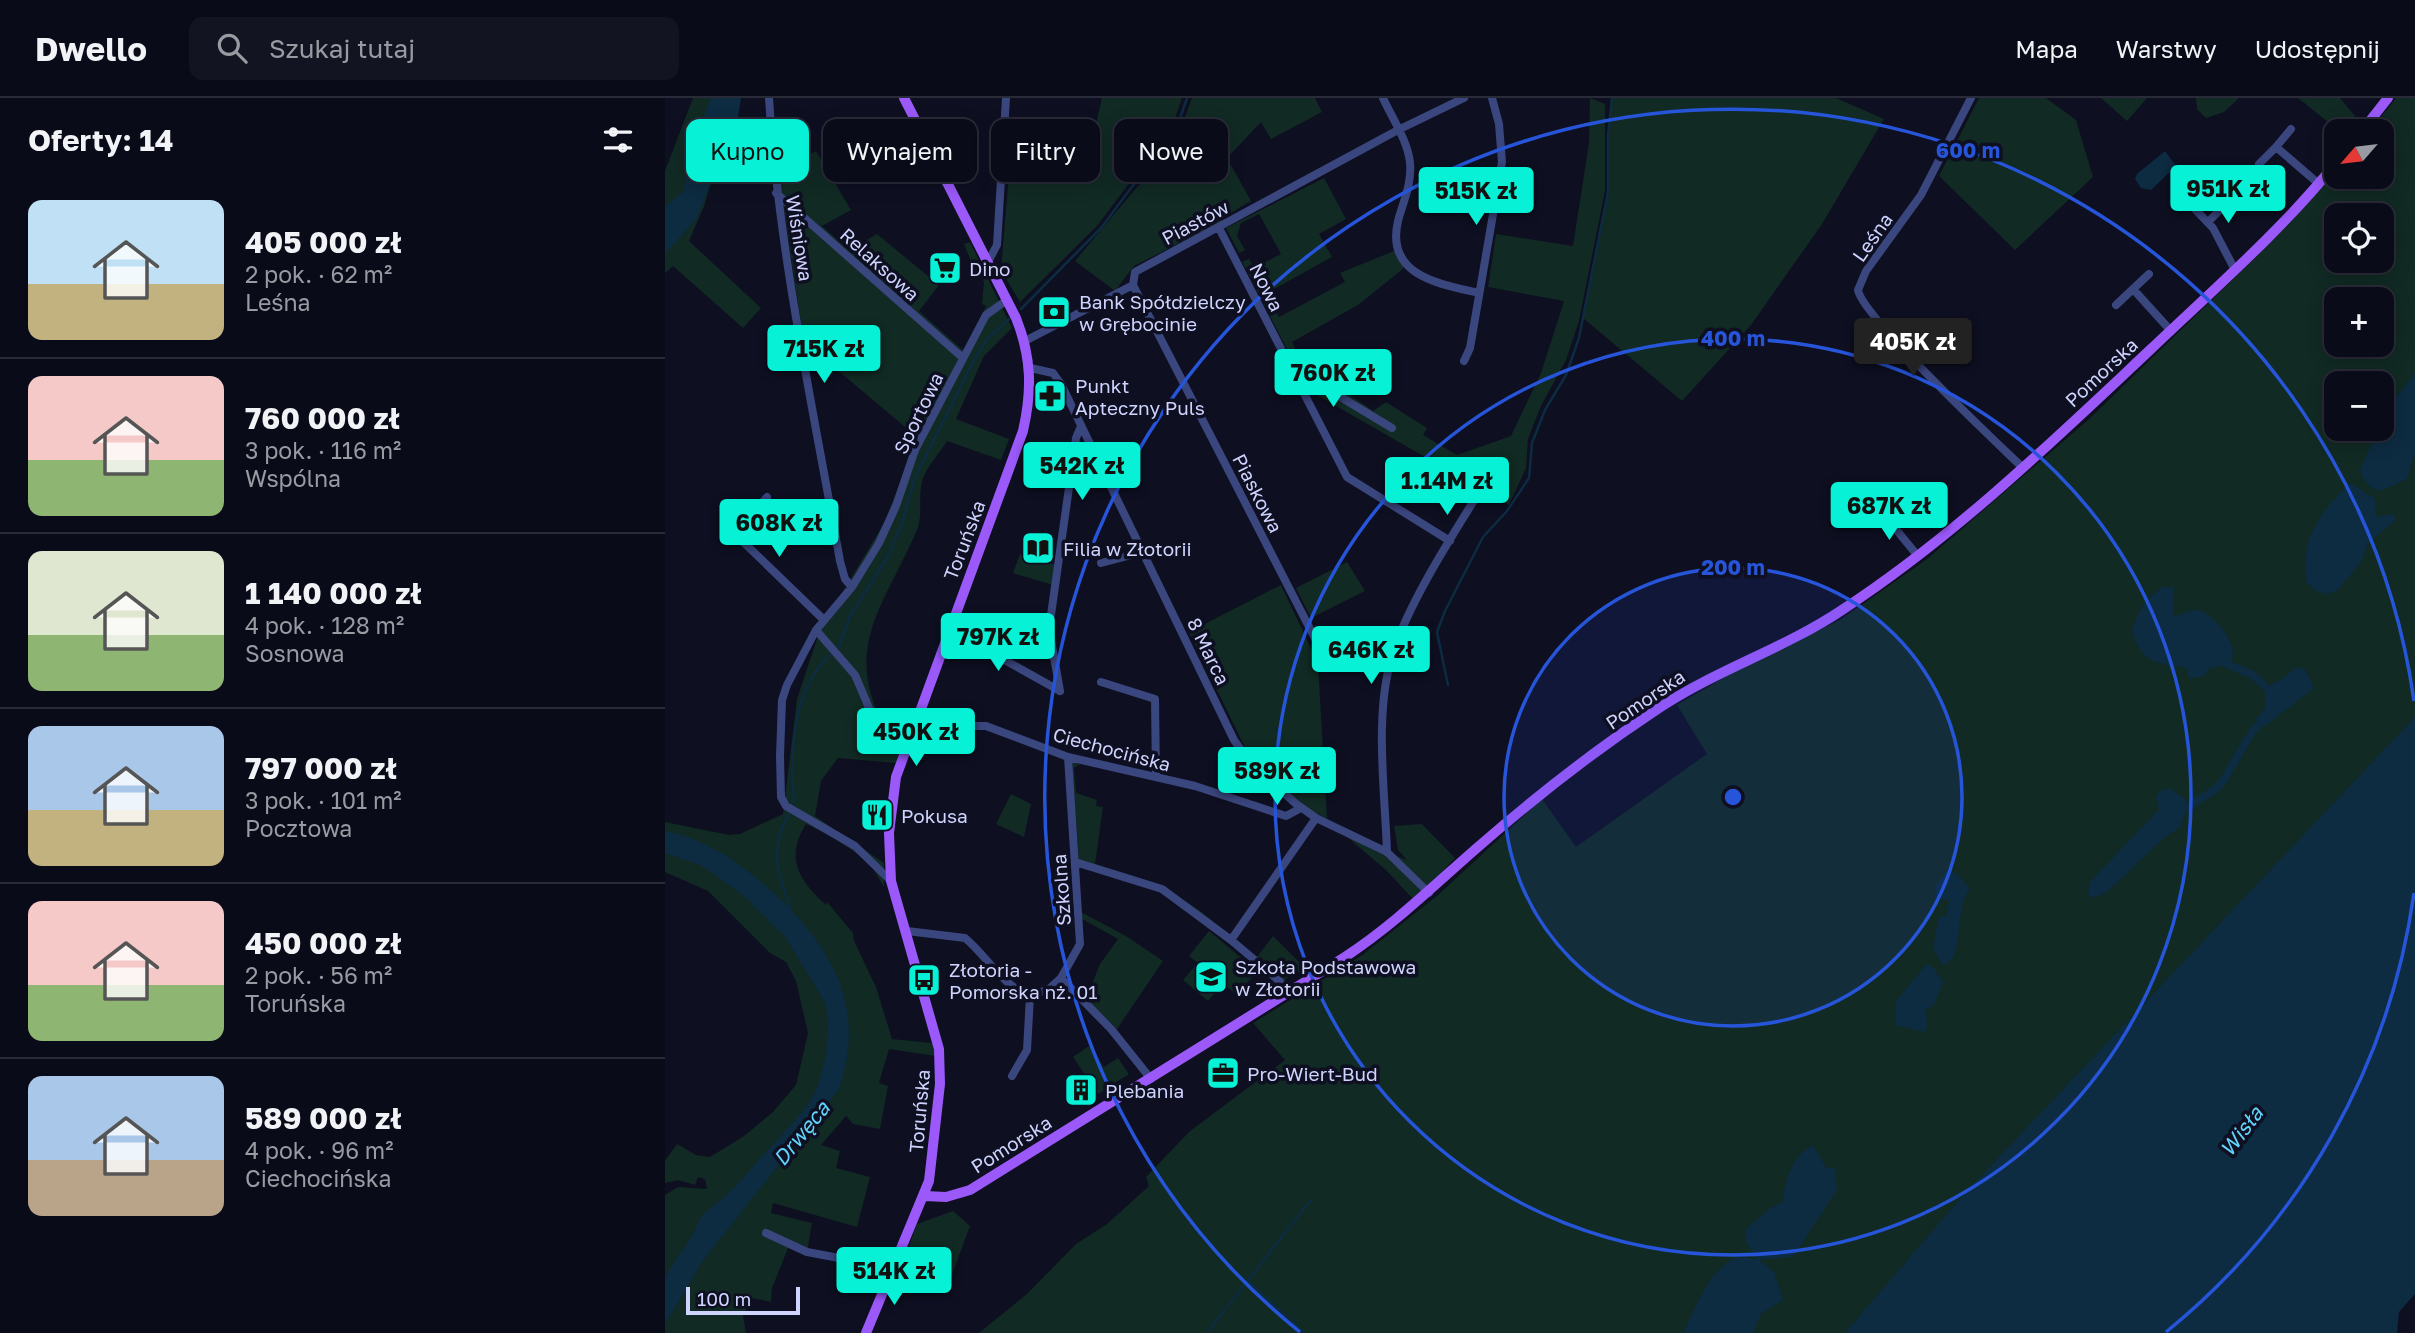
<!DOCTYPE html>
<html lang="pl">
<meta charset="utf-8">
<style>
:root{--surface:#0a0b19;--page:#131422;--text:#f1f3f6;--muted:#999ba2;--line:#2a2b38;--accent:#07f1d6}
body{margin:0;font-family:"Golos Text",sans-serif;background:var(--page);color:var(--text);height:100vh;display:flex;flex-direction:column;font-size:26px;white-space:nowrap}
*{box-sizing:border-box;margin:0}
p{font-size:23px;color:var(--muted)}
.icon{flex:none;width:38px;height:38px;fill:none;stroke:currentColor;stroke-width:2;stroke-linecap:round;stroke-linejoin:round}
.map{position:relative;flex:1;overflow:hidden}
.drawer{display:flex;flex-direction:column;background:var(--surface);width:665px}
.drawer>*{flex:none}
.banner{position:absolute;left:21px;top:21px;width:665px;height:63px;display:flex;gap:14px}
.needle{width:46px;rotate:242deg}
.buttons{position:absolute;left:1659px;top:21px;display:grid;gap:14px}
.buttons a{display:grid;place-items:center;width:70px;height:70px;border-radius:14px;background:var(--surface);box-shadow:0 4px 18px #0003,0 0 0 2px var(--line);font-size:35px}
.scale{position:absolute;left:21px;bottom:18px;width:114px;box-sizing:border-box;padding-left:7px;border:4px solid #cfd4fe;border-top:0;font-size:19px;line-height:24px;white-space:nowrap;color:#cfd4fe;-webkit-text-stroke:5px #0e0f21;paint-order:stroke}
.price{position:absolute;translate:-50% -60px;padding:0 16px;border-radius:7px;background:var(--accent);color:#111;font-size:23px;line-height:46px;filter:drop-shadow(0 2px 4px #0008)}
.price::after{content:'';position:absolute;left:50%;top:42px;width:21px;height:16px;margin-left:-10px;background:inherit;clip-path:polygon(0 0,100% 0,50% 100%)}
.price.active{background:#222;color:#fff}
ul{padding:0;list-style:none}
li{display:flex;align-items:center;gap:21px;height:175px;padding:0 28px}
li+li{border-top:2px solid var(--line)}
li span{display:grid;place-items:center;flex:none;width:196px;height:140px;border-radius:14px;color:#555}
li>.icon{margin-inline-start:auto}
span .icon{width:84px;height:84px;fill:#fffc;stroke-width:1}
li b{font-size:30px}
h2{display:flex;justify-content:space-between;align-items:center;height:84px;padding:0 28px;font-size:30px}
.pill{padding:0 24px;border-radius:14px;background:var(--surface);box-shadow:0 4px 18px #0003,0 0 0 2px var(--line);font-size:24px;line-height:63px}
.pill.active{background:var(--accent);color:#111}
header{display:flex;align-items:center;gap:42px;box-sizing:border-box;height:98px;padding:0 35px;background:var(--surface);border-bottom:2px solid var(--line)}
header strong{font-size:33px}
nav{display:flex;gap:38px;margin-inline-start:auto;font-size:24px}
.search{width:490px;height:63px;background:var(--page);display:flex;align-items:center;gap:18px;box-sizing:border-box;padding:0 24px;border-radius:14px;color:var(--muted);font-size:26px}
main{display:flex;flex:1;min-height:0}
.map>svg:first-child{display:block}
</style>
<header>
<strong>Dwello</strong>
<div class="search"><svg class="icon" aria-label="search" viewBox="0 0 24 24"><circle cx="10" cy="10" r="6"/><path d="M15 15l6 6"/></svg>Szukaj tutaj</div>
<nav><a>Mapa</a><a>Warstwy</a><a>Udostępnij</a></nav>
</header>
<main>
<section class="drawer">
<h2>Oferty: 14<svg class="icon" aria-label="filters" viewBox="0 0 24 24"><path d="M4 7h16M4 17h16"/><circle cx="9" cy="7" r="2"/><circle cx="15" cy="17" r="2"/></svg></h2>
<ul>
<li><span style="background:linear-gradient(#bfe0f5 60%,#c2b280 0)"><svg class="icon" aria-label="home" viewBox="0 0 24 24"><path d="M3 11l9-7 9 7M6 9v11h12V9"/></svg></span><div><b>405 000 zł</b><p>2 pok. · 62 m²</p><p>Leśna</p></div></li>
<li><span style="background:linear-gradient(#f6c9c9 60%,#8fb573 0)"><svg class="icon" aria-label="home" viewBox="0 0 24 24"><path d="M3 11l9-7 9 7M6 9v11h12V9"/></svg></span><div><b>760 000 zł</b><p>3 pok. · 116 m²</p><p>Wspólna</p></div></li>
<li><span style="background:linear-gradient(#dfe7d0 60%,#8fb573 0)"><svg class="icon" aria-label="home" viewBox="0 0 24 24"><path d="M3 11l9-7 9 7M6 9v11h12V9"/></svg></span><div><b>1 140 000 zł</b><p>4 pok. · 128 m²</p><p>Sosnowa</p></div></li>
<li><span style="background:linear-gradient(#a9c7e8 60%,#c2b280 0)"><svg class="icon" aria-label="home" viewBox="0 0 24 24"><path d="M3 11l9-7 9 7M6 9v11h12V9"/></svg></span><div><b>797 000 zł</b><p>3 pok. · 101 m²</p><p>Pocztowa</p></div></li>
<li><span style="background:linear-gradient(#f6c9c9 60%,#8fb573 0)"><svg class="icon" aria-label="home" viewBox="0 0 24 24"><path d="M3 11l9-7 9 7M6 9v11h12V9"/></svg></span><div><b>450 000 zł</b><p>2 pok. · 56 m²</p><p>Toruńska</p></div></li>
<li><span style="background:linear-gradient(#a9c7e8 60%,#b9a48a 0)"><svg class="icon" aria-label="home" viewBox="0 0 24 24"><path d="M3 11l9-7 9 7M6 9v11h12V9"/></svg></span><div><b>589 000 zł</b><p>4 pok. · 96 m²</p><p>Ciechocińska</p></div></li>
</ul>
</section>
<div class="map">
<svg width="1750" height="1235" viewBox="0 0 1750 1235">
<rect width="100%" height="100%" fill="#0e0f21"/>
<path fill="#112a24" fill-rule="evenodd" d="M28,0H72L39,108L24,143L96,210L78,230L8,168L0,175V73Z
M437,0H517L506,32L510,46L466,83L432,128L355,204L336,172L344,75L418,82Z
M527,0H650L657,14L606,41L596,24L562,60L586,103L557,120L558,123L469,168L450,193L410,163L472,89L519,49L515,33Z
M925,0L940,6V93L914,223L901,262L876,308L863,341L861,370L844,407L643,292L577,164L584,161L589,170L616,156L594,116L576,125L572,138L580,152L574,155L561,130L659,80L681,121L654,136L667,159L602,195L614,219L680,184L675,175L729,153L739,170L693,207L627,244C641,278 680,291 708,313L721,304L762,330L758,337L792,357L846,338L876,275L899,203L823,189L831,136L908,148L924,45Z
M948,0H1171L1219,21L1157,126L1086,227L1017,303L918,220L943,94V38Z
M1314,0H1381L1411,22L1428,79L1350,152L1274,78Z
M1436,0H1482L1462,23Z
M1531,0H1574L1559,14L1541,20L1532,11Z
M1633,0H1675L1690,18L1674,33Z
M1731,0H1750V888L1425,1235H314L363,1195L411,1146L442,1126L484,1088L481,1079L524,1034L620,962L588,925L696,858L773,797L877,701L911,749L1042,656L1012,607L1074,571L1175,522L1262,461L1423,322L1592,158L1671,74V79H1717V33H1705ZM1671,117H1717V163H1671ZM1671,201H1717V247H1671ZM1671,285H1717V331H1671Z
M151,53L186,112L157,128L184,152L212,136L274,187L254,213L300,254L321,208L317,206L319,184L315,176L312,178L299,146L305,144L347,230L319,258L291,321L344,341L336,362L282,343C275,355 260,370 257,384C253,399 258,418 252,432C218,511 174,551 224,637L238,641L231,665L173,660L156,683L150,718L219,765V789L204,764L166,738L141,726C120,760 133,781 161,807L162,804L188,835L189,843L211,889L227,941L267,945L271,958L224,951L214,985L223,988L215,1031L188,1026L181,1018L156,1047L175,1053L171,1070L205,1079L192,1129L108,1105L106,1115L147,1125L142,1154L124,1148L107,1190L106,1204L87,1200L78,1218L81,1235H0V1097L13,1089L42,1091L40,1081L33,1079L30,1087L13,1082L0,1085V1063L12,1046L31,1057L45,1059L79,1038L108,1014L131,987L143,935L131,883L121,864L105,855L43,793L0,774V724L64,737L75,736L118,716L132,601L155,532L219,425L240,372L258,344L139,244L113,72Z
M355,456L391,467L388,487L348,475Z
M682,464L700,493L646,520L631,490Z
M616,487L653,565L662,721L628,703L581,652L524,534Z
M407,664L415,666L409,670L411,695L432,702L431,708L438,709L430,766L495,787L534,812L592,859L608,838L640,870L615,884L493,792L414,763Z
M346,696L366,706L359,739L331,726Z
M757,726L790,760L750,803L721,772L681,738L742,762L733,752L729,728Z
M416,814L461,838L498,863L452,931L421,901L435,866L453,841L417,821Z
M544,833L592,873L572,897L524,858Z
M531,867L555,888L543,903L518,882Z
M424,948L439,969L453,960L464,976L433,996L408,959Z
M288,1113L305,1128L285,1182L238,1165L252,1126Z"/>
<path fill="#0d2b41" d="M46,0H76L73,19L31,121L0,156V109L18,94L30,41Z
M1500,53L1511,68L1486,92L1476,90L1470,81L1472,76Z
M1750,275V355L1742,381L1715,393C1703,389 1699,384 1695,372L1713,331H1717C1717,309 1739,292 1750,275Z
M1685,385L1710,401L1711,419L1728,416L1731,422L1703,445L1696,464L1672,493L1661,496L1651,493L1641,484C1635,442 1655,413 1685,385Z
M1498,489H1509V518C1519,517 1525,510 1536,513C1550,517 1581,554 1562,566C1558,569 1550,569 1545,570L1539,578L1524,581L1522,570C1493,565 1478,567 1467,534C1472,514 1480,499 1498,489Z
M1631,569L1640,571L1649,590L1600,628L1593,627L1591,621L1600,610V589L1616,582Z
M1750,619V1196L1734,1214L1732,1235H1180L1300,1095Z
M1504,690L1519,700L1523,709L1514,730L1499,740L1442,794L1429,800L1423,796L1424,785L1494,711L1491,699L1496,692Z
M0,733C39,740 72,763 102,789C165,845 203,906 174,991L39,1161L0,1226V1179L28,1136L36,1118L65,1094L139,1012L151,993L161,958L163,926L161,906L121,840L78,797L37,768L0,755Z
M1281,774L1292,775L1305,791C1288,811 1301,862 1278,867L1268,850C1270,841 1272,825 1274,819H1281L1284,802L1271,801V788Z
M1262,866L1269,870L1278,884L1269,907L1261,912L1262,929L1259,934L1230,927L1231,903Z
M1148,1048L1161,1069L1170,1071L1172,1092L1128,1159L1094,1162L1109,1174L1118,1202L1096,1216L1088,1235H1019C1027,1214 1050,1161 1075,1159C1080,1159 1087,1161 1092,1161L1081,1144L1080,1132L1105,1110L1118,1104C1118,1086 1130,1052 1148,1048Z"/>
<g fill="none" stroke-linecap="round" stroke-linejoin="round">
<path stroke="#0d2b41" stroke-width="2.5" d="M356,211L436,130L469,86L515,47L511,32L522,0
M174,549L185,518L222,460L238,423L250,379L308,264L322,241L344,221
M783,587L772,534L780,513L818,439L842,413L864,380L867,345L880,312L901,277L914,240L943,94V38L947,0
M129,705C125,657 126,593 165,557
M125,810C112,774 104,748 125,714
M583,1183L639,1235
M562,1209L645,1103
M542,1235L559,1212"/>
<path stroke="#0d2b41" stroke-width="8" d="M1562,566L1588,577L1600,589
M1523,709C1535,699 1549,696 1558,683C1570,665 1579,643 1593,627"/>
<path stroke="#3a467e" stroke-width="8" d="M104,0C114,156 148,309 175,463L180,481L187,489
M718,0C727,20 743,43 745,65C747,86 738,104 733,123C720,178 775,186 814,195
M1306,0L1256,97L1201,173L1193,192C1197,218 1331,344 1358,370
M1626,31L1611,49L1654,86
M209,64L258,39
M1594,66L1611,49
M111,95L298,260
M1525,106L1548,130L1570,172
M1543,124L1565,102
M554,130L682,379L785,443
M323,164L332,147L341,0
M468,187L658,556L666,560L727,558
M1468,191L1484,176
M1451,207L1468,191L1506,233
M360,243L468,187L470,174L733,32L799,0
M799,263L805,250L837,64L834,26L827,0
M624,268L727,330
M365,270L388,275L396,286L569,642L584,663L630,705L651,720L722,754L764,795
M102,399L70,436L159,522
M1220,418L1222,406L1239,392
M1197,425L1207,416L1220,418L1252,457
M436,465L478,454
M284,531L395,593
M151,532L190,577L216,638L224,645L241,650
M436,584L490,601L491,679
M395,593L384,531L411,340L416,328
M246,635L291,628H321L403,659L530,688L621,718L636,710
M722,754C720,694 709,616 727,558C743,505 790,433 820,385
M410,764L497,791L566,842L626,893
M226,783L190,748L121,708L116,699L115,658L117,602L122,587L151,532L187,489L214,445L231,408L250,352L321,217L342,202
M242,833L300,840C323,859 336,887 365,898
M566,842L651,720
M396,880L446,931L486,981
M365,898L384,891L396,880L415,846L403,659
M347,978L362,952L365,898
M101,1135L142,1154L227,1170"/>
<path stroke="#9b59fa" stroke-width="10" d="M1697,33L1723,0
M260,1098L281,1099L305,1092L680,859C730,826 768,788 813,749C869,700 929,653 991,612C1050,572 1119,551 1177,512C1290,438 1388,343 1486,251C1549,191 1616,133 1671,65
M201,1235L264,1083L275,986L274,951L226,783L224,735L231,679L358,333C367,293 367,260 351,220L239,0"/>
</g>
<circle cx="1068" cy="699" r="229" fill="#2655da" fill-opacity=".12"/>
<g fill="none" stroke="#2655da" stroke-width="3.5">
<circle cx="1068" cy="699" r="229"/>
<circle cx="1068" cy="699" r="458"/>
<path d="M1749 795A688 688 0 0 1 1501 1234M635 1234A688 688 0 1 1 1749 603"/>
</g>
<defs>
<symbol id="supermarket-square" viewBox="-11 -11 22 22"><rect x="-9" y="-9" width="18" height="18" rx="4" fill="#07f1d6" stroke="#0e0f21"/><path d="M-6-5.5h2.5l.6 2H6L4.5 2H-2.5L-4.4-4H-6ZM-1.5 3.2a1.3 1.3 0 1 0 .1 0ZM3 3.2a1.3 1.3 0 1 0 .1 0Z" fill="#111"/></symbol>
<symbol id="bank-square" viewBox="-11 -11 22 22"><rect x="-9" y="-9" width="18" height="18" rx="4" fill="#07f1d6" stroke="#0e0f21"/><path d="M-6-4H6V4H-6ZM0-2.3a2.3 2.3 0 1 0 0 4.6a2.3 2.3 0 1 0 0-4.6Z" fill="#111"/></symbol>
<symbol id="pharmacy-square" viewBox="-11 -11 22 22"><rect x="-9" y="-9" width="18" height="18" rx="4" fill="#07f1d6" stroke="#0e0f21"/><path d="M-2-6h4v4h4v4h-4v4h-4v-4h-4v-4h4Z" fill="#111"/></symbol>
<symbol id="library-square" viewBox="-11 -11 22 22"><rect x="-9" y="-9" width="18" height="18" rx="4" fill="#07f1d6" stroke="#0e0f21"/><path d="M-6-4Q-3-5.5-.7-3.5V5Q-3 3-6 4ZM6-4Q3-5.5 .7-3.5V5Q3 3 6 4Z" fill="#111"/></symbol>
<symbol id="restaurant-square" viewBox="-11 -11 22 22"><rect x="-9" y="-9" width="18" height="18" rx="4" fill="#07f1d6" stroke="#0e0f21"/><path d="M-5-6h1v4h1v-4h1v4h1v-4h1v5L-1.5 .5V6h-2V.5L-5-1ZM5-6V6H3V1.5H1.5Q1.5-4 5-6Z" fill="#111"/></symbol>
<symbol id="school-square" viewBox="-11 -11 22 22"><rect x="-9" y="-9" width="18" height="18" rx="4" fill="#07f1d6" stroke="#0e0f21"/><path d="M0-5L7-2L0 1L-7-2ZM-4 1L0 2.5L4 1V4Q0 6-4 4Z" fill="#111"/></symbol>
<symbol id="bus-square" viewBox="-11 -11 22 22"><rect x="-9" y="-9" width="18" height="18" rx="4" fill="#07f1d6" stroke="#0e0f21"/><path d="M-5-6H5V4H4V6H2V4H-2V6H-4V4H-5ZM-3.5-4V0h7V-4ZM-3.5 1.2v1.5H-2V1.2ZM2 1.2v1.5H3.5V1.2Z" fill="#111"/></symbol>
<symbol id="office-square" viewBox="-11 -11 22 22"><rect x="-9" y="-9" width="18" height="18" rx="4" fill="#07f1d6" stroke="#0e0f21"/><path d="M-6-3h4V-5.5h4V-3h4V5H-6ZM-1-4.5V-3h2v-1.5ZM-6 0V1H6V0Z" fill="#111"/></symbol>
<symbol id="building-square" viewBox="-11 -11 22 22"><rect x="-9" y="-9" width="18" height="18" rx="4" fill="#07f1d6" stroke="#0e0f21"/><path d="M-4-6H4V6H1V3H-1V6H-4ZM-2.5-4.3h1.7v1.8h-1.7ZM.8-4.3h1.7v1.8H.8ZM-2.5-1h1.7V.8h-1.7ZM.8-1h1.7V.8H.8Z" fill="#111"/></symbol>
</defs>
<g fill-rule="evenodd">
<use href="#supermarket-square" x="261" y="151" width="38" height="38"/>
<use href="#bank-square" x="370" y="195" width="38" height="38"/>
<use href="#pharmacy-square" x="366" y="279" width="38" height="38"/>
<use href="#library-square" x="354" y="431" width="38" height="38"/>
<use href="#restaurant-square" x="193" y="698" width="38" height="38"/>
<use href="#school-square" x="527" y="860" width="38" height="38"/>
<use href="#bus-square" x="240" y="863" width="38" height="38"/>
<use href="#office-square" x="539" y="956" width="38" height="38"/>
<use href="#building-square" x="397" y="973" width="38" height="38"/>
</g>
<g text-anchor="middle" dominant-baseline="central" stroke-width="7" stroke-linejoin="round" paint-order="stroke">
<g font-size="19" fill="#cfd4fe" stroke="#0e0f21">
<text transform="translate(530 124) rotate(-28)">Piastów</text>
<text transform="translate(1207 139) rotate(-55)">Leśna</text>
<text transform="translate(135 140) rotate(81)">Wiśniowa</text>
<text transform="translate(215 166) rotate(42)">Relaksowa</text>
<text transform="translate(602 189) rotate(63)">Nowa</text>
<text transform="translate(1436 274) rotate(-43)">Pomorska</text>
<text transform="translate(253 315) rotate(-64)">Sportowa</text>
<text transform="translate(593 395) rotate(63)">Piaskowa</text>
<text transform="translate(299 442) rotate(-69)">Toruńska</text>
<text transform="translate(544 553) rotate(64)">8 Marca</text>
<text transform="translate(980 601) rotate(-34)">Pomorska</text>
<text transform="translate(447 651) rotate(15)">Ciechocińska</text>
<text transform="translate(396 792) rotate(-94)">Szkolna</text>
<text transform="translate(254 1013) rotate(-85)">Toruńska</text>
<text transform="translate(346 1046) rotate(-32)">Pomorska</text>
</g>
<g font-size="19" fill="#cfd4fe" stroke="#0e0f21" text-anchor="start">
<text x="304" y="170">Dino</text>
<text x="414" y="203">Bank Spółdzielczy<tspan x="414" dy="22">w Grębocinie</tspan></text>
<text x="410" y="287">Punkt<tspan x="410" dy="22">Apteczny Puls</tspan></text>
<text x="398" y="450">Filia w Złotorii</text>
<text x="236" y="717">Pokusa</text>
<text x="570" y="868">Szkoła Podstawowa<tspan x="570" dy="22">w Złotorii</tspan></text>
<text x="284" y="871">Złotoria -<tspan x="284" dy="22">Pomorska nż. 01</tspan></text>
<text x="582" y="975">Pro-Wiert-Bud</text>
<text x="440" y="992">Plebania</text>
</g>
<g font-size="21" font-style="italic" fill="#60d4fa" stroke="#0e0f21">
<text transform="translate(1576 1033) rotate(-53)">Wisła</text>
<text transform="translate(136 1035) rotate(-51)">Drwęca</text>
</g>
</g>
<circle cx="1068" cy="699" r="10" fill="#2655da" stroke="#0e0f21" stroke-width="3.5"/>
<g font-size="21" text-anchor="middle" font-weight="bold" fill="#2655da" stroke="#0e0f21" stroke-width="7" stroke-linejoin="round" paint-order="stroke">
<text x="1303" y="60">600 m</text>
<text x="1068" y="248">400 m</text>
<text x="1068" y="477">200 m</text>
</g>
</svg>
<div class="buttons">
<a><svg class="needle" viewBox="-14 -14 28 28"><path d="M0-13l5 13h-10z" fill="#e53935"/><path d="M0 13l5-13h-10z" fill="#999ba2"/></svg></a>
<a><svg class="icon" aria-label="locate" viewBox="0 0 24 24"><circle cx="12" cy="12" r="6"/><path d="M12 2v4M12 18v4M2 12h4M18 12h4"/></svg></a>
<a>+</a>
<a>−</a>
</div>
<div class="scale">100 m</div>
<b class="price" style="left:1563px;top:127px">951K zł</b>
<b class="price" style="left:811px;top:129px">515K zł</b>
<b class="price active" style="left:1248px;top:280px">405K zł</b>
<b class="price" style="left:159px;top:287px">715K zł</b>
<b class="price" style="left:668px;top:311px">760K zł</b>
<b class="price" style="left:417px;top:404px">542K zł</b>
<b class="price" style="left:782px;top:419px">1.14M zł</b>
<b class="price" style="left:1224px;top:444px">687K zł</b>
<b class="price" style="left:114px;top:461px">608K zł</b>
<b class="price" style="left:333px;top:575px">797K zł</b>
<b class="price" style="left:706px;top:588px">646K zł</b>
<b class="price" style="left:251px;top:670px">450K zł</b>
<b class="price" style="left:612px;top:709px">589K zł</b>
<b class="price" style="left:229px;top:1209px">514K zł</b>
<div class="banner">
<a class="pill active">Kupno</a>
<a class="pill">Wynajem</a>
<a class="pill">Filtry</a>
<a class="pill">Nowe</a>
</div>
</div>
</main>
